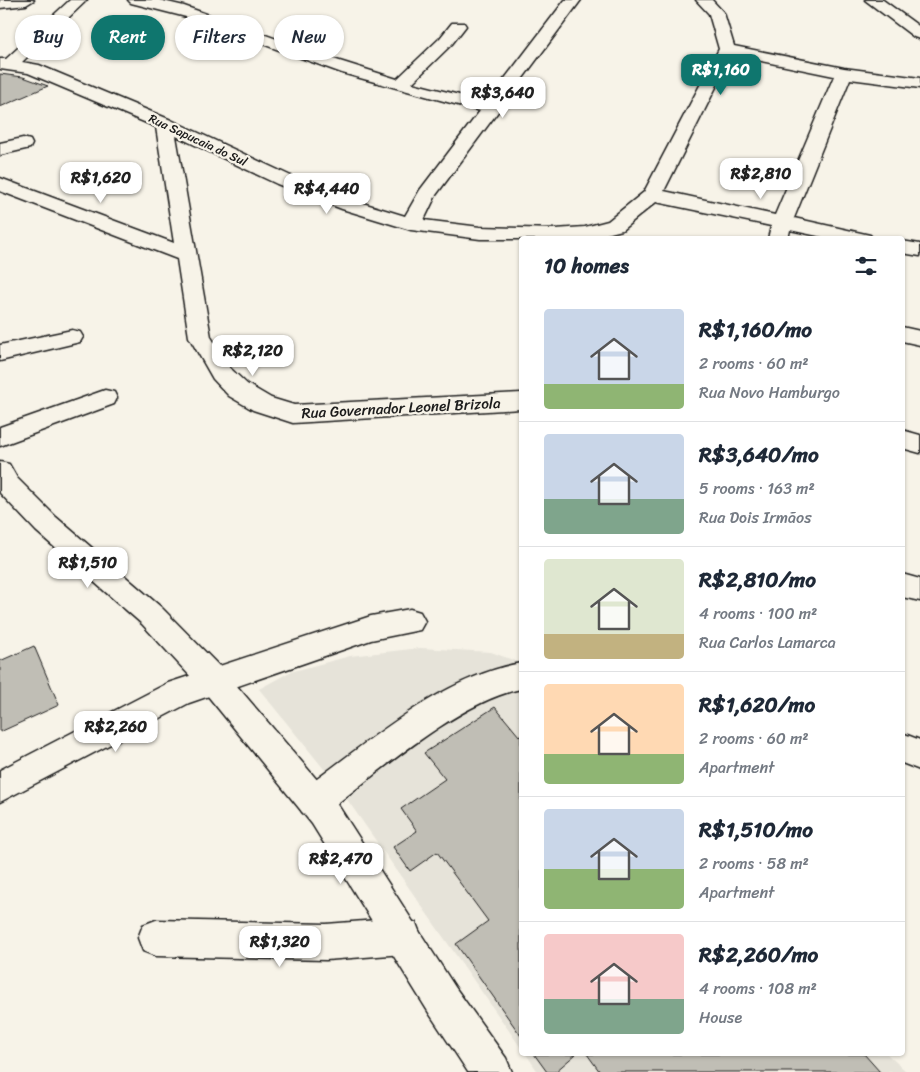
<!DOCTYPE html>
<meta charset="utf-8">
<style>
:root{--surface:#fff;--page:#f2f2f3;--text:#1f2937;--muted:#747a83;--line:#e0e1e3;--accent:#0f766e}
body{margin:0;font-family:Sriracha,sans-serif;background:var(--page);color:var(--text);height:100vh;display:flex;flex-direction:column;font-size:19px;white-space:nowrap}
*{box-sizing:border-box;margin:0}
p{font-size:16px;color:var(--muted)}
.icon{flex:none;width:28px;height:28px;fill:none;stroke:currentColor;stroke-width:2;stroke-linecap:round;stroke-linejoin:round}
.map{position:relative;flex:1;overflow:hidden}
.drawer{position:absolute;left:519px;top:236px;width:386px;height:820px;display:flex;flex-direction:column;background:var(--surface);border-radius:5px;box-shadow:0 1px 4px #0004}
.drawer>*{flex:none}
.guide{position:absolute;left:15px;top:15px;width:429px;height:45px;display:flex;gap:10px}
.price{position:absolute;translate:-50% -42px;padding:0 11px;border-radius:10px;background:#fff;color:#222;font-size:16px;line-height:32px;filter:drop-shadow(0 1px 2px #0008)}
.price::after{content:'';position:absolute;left:50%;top:30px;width:15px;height:11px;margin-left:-8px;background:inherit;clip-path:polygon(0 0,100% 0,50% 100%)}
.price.selected{background:var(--accent);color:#fff}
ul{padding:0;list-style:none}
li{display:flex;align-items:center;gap:15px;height:125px;padding:0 25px}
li+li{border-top:1px solid var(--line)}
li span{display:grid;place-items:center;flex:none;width:140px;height:100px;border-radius:5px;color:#555}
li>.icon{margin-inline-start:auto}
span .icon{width:60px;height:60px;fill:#fffc;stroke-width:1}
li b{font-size:21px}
h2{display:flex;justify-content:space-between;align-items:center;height:60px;padding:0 25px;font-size:21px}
.chip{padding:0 18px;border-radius:22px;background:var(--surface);box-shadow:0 1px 4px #0004;font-size:18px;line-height:45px}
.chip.selected{background:var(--accent);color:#fff}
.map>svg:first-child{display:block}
</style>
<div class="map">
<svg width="920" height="1072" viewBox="0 0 920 1072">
<rect width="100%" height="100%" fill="#f7f3e8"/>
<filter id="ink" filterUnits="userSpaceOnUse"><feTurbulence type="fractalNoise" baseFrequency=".02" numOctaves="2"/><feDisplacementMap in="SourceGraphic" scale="10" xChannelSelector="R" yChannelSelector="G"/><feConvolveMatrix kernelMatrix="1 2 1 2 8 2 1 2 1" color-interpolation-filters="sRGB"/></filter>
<g filter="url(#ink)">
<path fill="#e6e3d9" d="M420,648L491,652L521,663V1048L337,785L259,689L290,672L350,656Z
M526,1054H887L907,1072H538Z"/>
<path fill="#c0beb5" stroke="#1c1c1c" d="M0,74L23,77L48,86L0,107Z
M34,646L59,705L0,732V661Z
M495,707L519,736L521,734V1036L456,944L488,921L437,852L410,871L393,847L417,831L401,809L445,779L424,753Z
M534,1054H576L555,1072H547Z
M587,1054H864L880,1072H600Z"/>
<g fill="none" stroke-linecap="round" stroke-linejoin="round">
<defs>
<path id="minor" d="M0,0H34L26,5L0,8Z
M70,0H87L22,62L39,65L171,120L291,176L356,201L405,216L420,190L480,111L342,73L194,19L131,3L128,0H159L184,6L330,58L397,79L440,38L452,23H464L466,26L452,44L412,83L487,102L565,0H581L436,195L424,220L480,227L555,229L585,227L608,221L644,192L719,49L709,14L696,0H712L724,13L734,46L844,68L920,78V88L850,79L794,218L870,235L873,239H832L790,230L788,239H768L771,226L656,202L622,230L587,239H480L411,230L342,209L277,184L176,136L211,337L230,368L247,384L271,398L294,405L521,393V409L293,423L253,410L229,396L213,379L189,337L177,259L0,191V178L174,243L156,127L28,73L0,69V59H6ZM732,55L834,76L775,215L664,191Z
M865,0H883L920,27V39L914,37Z
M23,138L30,140L32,144L30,148L0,155V143Z
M902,241L920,244V256L902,253Z
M902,327L920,331V345L902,341Z
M72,330L80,332L83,337L80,342L0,361V345Z
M105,390L114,392L117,398L114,404L0,446V427Z
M902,430L920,435V453L902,448Z
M902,574L920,579V601L902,597Z
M410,609L420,612L425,621L420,630L371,640L189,703L0,802V770L168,683L371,616Z
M521,663V689C459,701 378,773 326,812L314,817L302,812L297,801L302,790C367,743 441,677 521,663Z
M902,733L920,740V770L902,763Z
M403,918L416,923L421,936L416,949L403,954L326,960L156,956L143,951L138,938L143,925L156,920L326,924Z"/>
<path id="major" d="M0,462L9,464L17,478L56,517L162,608L225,672L336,802L455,987L506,1058L512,1072H468L429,1013L312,824L203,690L142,624L36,531L0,493Z"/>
</defs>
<use href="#minor" stroke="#1c1c1c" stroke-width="3"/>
<use href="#major" stroke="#1c1c1c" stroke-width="3"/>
<use href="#minor" fill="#f7f3e8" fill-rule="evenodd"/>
<use href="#major" fill="#f7f3e8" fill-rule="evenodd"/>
</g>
</g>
<g text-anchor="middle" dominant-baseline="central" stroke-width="4.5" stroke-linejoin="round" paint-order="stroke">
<g font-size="12" fill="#1c1c1c" stroke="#f7f3e8">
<text transform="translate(198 140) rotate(25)">Rua Sapucaia do Sul</text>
</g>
<g font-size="15" fill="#1c1c1c" stroke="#f7f3e8">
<text transform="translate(401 408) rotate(-3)">Rua Governador Leonel Brizola</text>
</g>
</g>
</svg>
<b class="price selected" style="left:721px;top:96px">R$1,160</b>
<b class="price" style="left:503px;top:119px">R$3,640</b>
<b class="price" style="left:761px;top:200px">R$2,810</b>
<b class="price" style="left:101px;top:204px">R$1,620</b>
<b class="price" style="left:327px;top:215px">R$4,440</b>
<b class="price" style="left:253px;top:377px">R$2,120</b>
<b class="price" style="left:88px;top:589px">R$1,510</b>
<b class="price" style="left:116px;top:753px">R$2,260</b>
<b class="price" style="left:341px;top:885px">R$2,470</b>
<b class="price" style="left:280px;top:968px">R$1,320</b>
<div class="guide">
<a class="chip">Buy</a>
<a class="chip selected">Rent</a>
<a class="chip">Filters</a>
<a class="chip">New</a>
</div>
<section class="drawer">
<h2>10 homes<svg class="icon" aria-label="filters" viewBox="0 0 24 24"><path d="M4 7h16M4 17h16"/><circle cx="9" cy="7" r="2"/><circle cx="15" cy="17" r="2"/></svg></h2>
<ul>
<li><span style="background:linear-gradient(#c9d6e8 75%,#8fb573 0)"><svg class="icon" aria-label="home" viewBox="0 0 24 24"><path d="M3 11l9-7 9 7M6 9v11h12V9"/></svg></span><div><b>R$1,160/mo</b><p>2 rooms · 60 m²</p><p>Rua Novo Hamburgo</p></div></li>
<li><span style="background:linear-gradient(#c9d6e8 65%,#7fa58c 0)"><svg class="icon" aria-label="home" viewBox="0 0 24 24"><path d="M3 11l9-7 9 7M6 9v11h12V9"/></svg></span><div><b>R$3,640/mo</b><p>5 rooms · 163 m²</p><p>Rua Dois Irmãos</p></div></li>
<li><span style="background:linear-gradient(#dfe7d0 75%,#c2b280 0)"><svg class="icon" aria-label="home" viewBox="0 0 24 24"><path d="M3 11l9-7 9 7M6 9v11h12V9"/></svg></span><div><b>R$2,810/mo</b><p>4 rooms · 100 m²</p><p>Rua Carlos Lamarca</p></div></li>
<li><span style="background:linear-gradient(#ffd9b3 70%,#8fb573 0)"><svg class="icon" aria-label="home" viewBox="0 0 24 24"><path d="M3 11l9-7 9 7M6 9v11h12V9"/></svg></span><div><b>R$1,620/mo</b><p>2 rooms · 60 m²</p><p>Apartment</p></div></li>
<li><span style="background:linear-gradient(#c9d6e8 60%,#8fb573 0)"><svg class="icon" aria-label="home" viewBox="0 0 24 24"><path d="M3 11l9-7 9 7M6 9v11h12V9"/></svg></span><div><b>R$1,510/mo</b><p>2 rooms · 58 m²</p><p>Apartment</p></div></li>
<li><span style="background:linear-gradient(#f6c9c9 65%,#7fa58c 0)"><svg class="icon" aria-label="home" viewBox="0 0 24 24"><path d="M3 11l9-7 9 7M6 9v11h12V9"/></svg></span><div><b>R$2,260/mo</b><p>4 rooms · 108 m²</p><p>House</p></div></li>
</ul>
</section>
</div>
